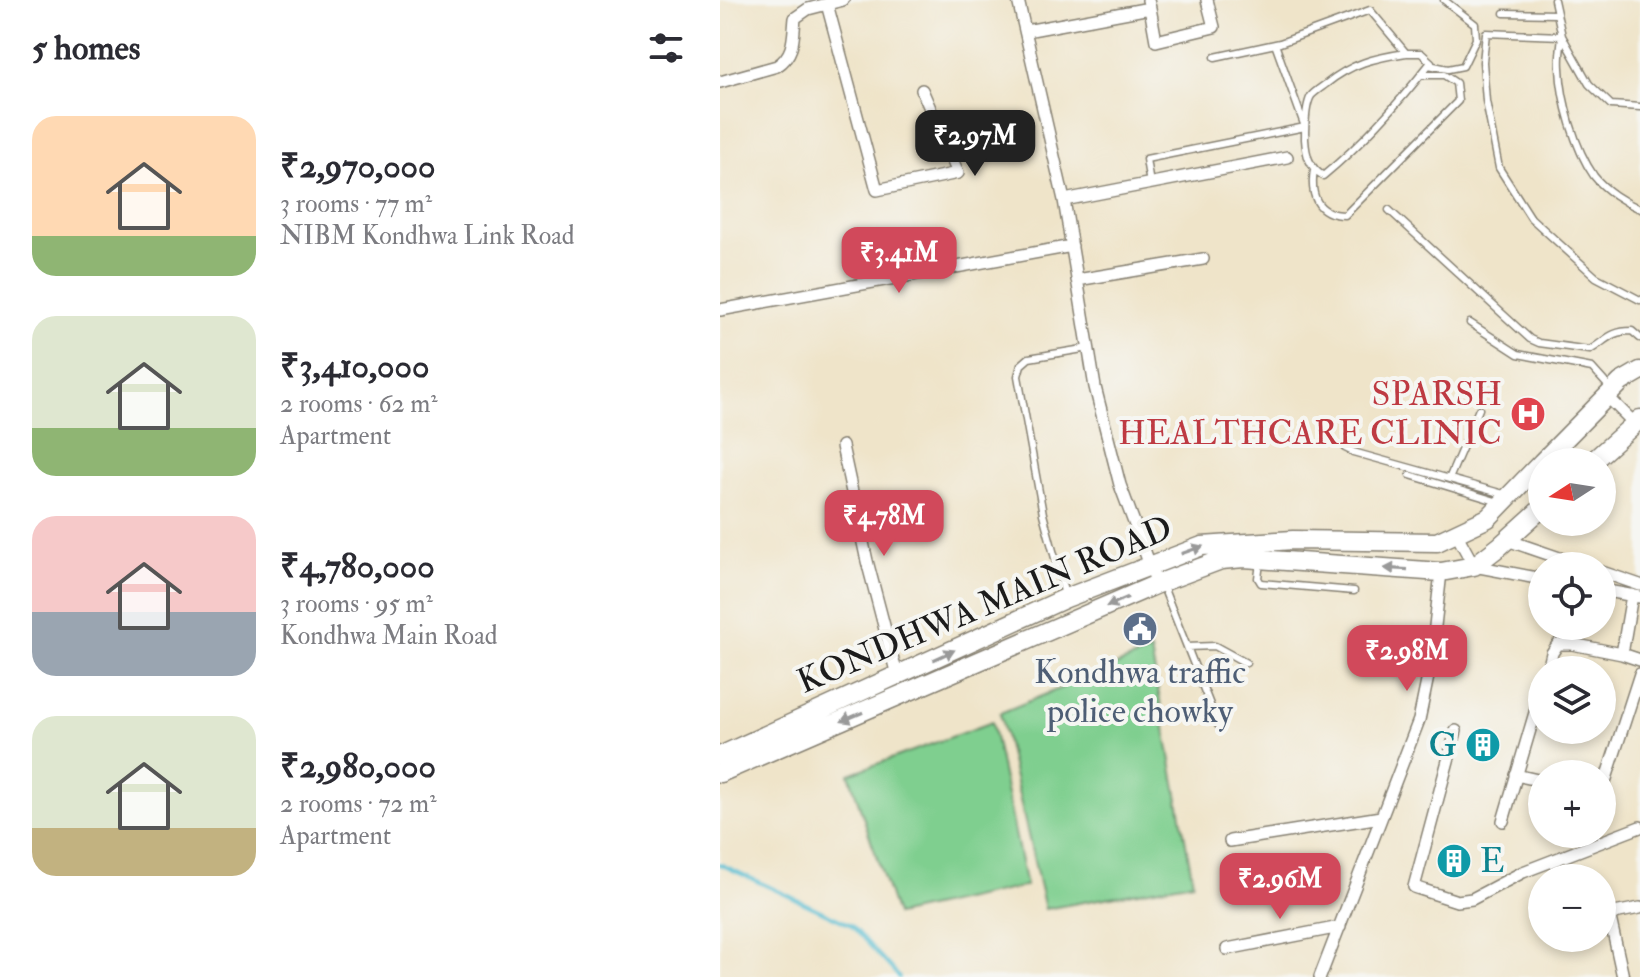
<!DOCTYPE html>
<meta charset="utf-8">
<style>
:root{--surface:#fff;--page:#f7f7f7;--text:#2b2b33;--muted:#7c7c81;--accent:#d1495b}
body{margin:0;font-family:"IM FELL Double Pica",serif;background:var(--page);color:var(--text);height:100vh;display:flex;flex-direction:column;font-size:30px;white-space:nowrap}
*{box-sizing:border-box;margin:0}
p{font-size:26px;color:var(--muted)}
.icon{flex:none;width:44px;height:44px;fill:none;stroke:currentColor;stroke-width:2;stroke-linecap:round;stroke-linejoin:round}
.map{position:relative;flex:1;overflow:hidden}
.drawer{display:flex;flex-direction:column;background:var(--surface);width:720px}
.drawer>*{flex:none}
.needle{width:52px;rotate:258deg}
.buttons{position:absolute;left:808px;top:448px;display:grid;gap:16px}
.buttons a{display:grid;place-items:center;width:88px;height:88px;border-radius:50%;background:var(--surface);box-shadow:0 4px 12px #0003;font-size:40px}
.price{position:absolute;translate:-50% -68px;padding:0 18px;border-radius:16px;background:var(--accent);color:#fff;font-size:26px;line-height:52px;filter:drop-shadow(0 2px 4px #0008)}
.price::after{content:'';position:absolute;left:50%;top:48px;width:24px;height:18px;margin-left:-12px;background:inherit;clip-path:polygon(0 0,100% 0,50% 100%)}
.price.current{background:#222;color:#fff}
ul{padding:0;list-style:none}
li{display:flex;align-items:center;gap:24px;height:200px;padding:0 32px}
li span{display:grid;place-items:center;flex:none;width:224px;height:160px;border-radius:24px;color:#555}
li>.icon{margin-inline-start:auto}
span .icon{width:96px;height:96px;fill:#fffc;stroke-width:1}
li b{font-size:34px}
h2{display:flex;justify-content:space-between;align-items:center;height:96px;padding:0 32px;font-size:34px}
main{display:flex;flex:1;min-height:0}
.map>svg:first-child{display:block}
</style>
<main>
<section class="drawer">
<h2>5 homes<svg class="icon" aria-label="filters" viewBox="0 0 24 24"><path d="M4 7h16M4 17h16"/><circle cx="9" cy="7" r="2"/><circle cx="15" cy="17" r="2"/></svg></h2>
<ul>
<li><span style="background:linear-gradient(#ffd9b3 75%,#8fb573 0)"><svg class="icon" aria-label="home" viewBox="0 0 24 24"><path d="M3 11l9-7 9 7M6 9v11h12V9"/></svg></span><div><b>₹2,970,000</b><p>3 rooms · 77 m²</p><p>NIBM Kondhwa Link Road</p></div></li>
<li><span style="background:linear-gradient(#dfe7d0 70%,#8fb573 0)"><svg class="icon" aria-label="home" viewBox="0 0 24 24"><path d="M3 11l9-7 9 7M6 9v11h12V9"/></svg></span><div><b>₹3,410,000</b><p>2 rooms · 62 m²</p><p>Apartment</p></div></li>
<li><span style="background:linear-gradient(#f6c9c9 60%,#9aa5b1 0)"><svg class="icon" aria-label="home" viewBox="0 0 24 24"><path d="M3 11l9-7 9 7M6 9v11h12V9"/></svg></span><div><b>₹4,780,000</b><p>3 rooms · 95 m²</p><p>Kondhwa Main Road</p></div></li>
<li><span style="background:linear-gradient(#dfe7d0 70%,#c2b280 0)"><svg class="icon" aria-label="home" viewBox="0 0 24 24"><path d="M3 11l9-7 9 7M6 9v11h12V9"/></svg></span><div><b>₹2,980,000</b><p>2 rooms · 72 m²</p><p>Apartment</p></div></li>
</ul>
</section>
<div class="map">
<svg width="920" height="977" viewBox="0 0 920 977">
<rect width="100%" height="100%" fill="#f6f6f2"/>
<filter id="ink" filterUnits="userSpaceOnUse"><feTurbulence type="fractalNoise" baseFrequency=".0125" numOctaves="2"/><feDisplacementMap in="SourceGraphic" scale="16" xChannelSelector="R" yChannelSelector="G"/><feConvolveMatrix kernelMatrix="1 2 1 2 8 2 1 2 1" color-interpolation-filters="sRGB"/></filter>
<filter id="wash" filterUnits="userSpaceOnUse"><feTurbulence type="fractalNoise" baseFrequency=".006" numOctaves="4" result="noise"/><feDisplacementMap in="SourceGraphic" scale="32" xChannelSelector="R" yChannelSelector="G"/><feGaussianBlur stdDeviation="1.8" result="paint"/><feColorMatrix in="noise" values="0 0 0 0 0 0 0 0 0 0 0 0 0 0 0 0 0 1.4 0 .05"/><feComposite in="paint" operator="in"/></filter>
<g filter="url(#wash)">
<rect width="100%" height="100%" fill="#efe4c9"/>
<path fill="#7fcf8f" stroke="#4e7656" stroke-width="2" d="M431,651L473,882L325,909L280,713Z
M272,722L306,886L176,915L129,774Z"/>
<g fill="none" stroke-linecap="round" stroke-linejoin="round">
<path stroke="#53bcd0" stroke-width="4" d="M0,864L131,925L179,977"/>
</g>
</g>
<g filter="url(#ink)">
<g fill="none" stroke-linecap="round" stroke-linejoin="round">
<defs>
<path id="lane" d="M834,0L842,36L869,84L891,105L920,107
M784,13L837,14
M686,53H701L711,62C679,103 643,143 603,176C589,167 586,155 585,139C585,127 585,106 591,96C594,92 602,87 606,84C632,63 654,58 686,53Z
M495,57L560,43L650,10L686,53
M709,65L728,69L743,66L756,39L755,24L724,0
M594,170C590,194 596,215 625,215L738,101L736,83L724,75H701
M430,184L426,159L585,127L555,44
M920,209C904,202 885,190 874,176C855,149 841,100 840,68C839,57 841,46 842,36L766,33L763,62L766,101L779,168L811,218L876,277L920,300
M669,210L810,339L819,343L870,350C887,340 890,331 912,331L920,338
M750,323L798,354L872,368L890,388
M627,425L625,448L633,452L787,495
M690,475L779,502
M729,479L759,409
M540,563L538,578L541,583L634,591
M442,584L498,725
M345,595L323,514L298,376L301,365L309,358L369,348
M467,647L495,646L526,663"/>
<path id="street" d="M298,0L344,200L375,387L400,485L437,584
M107,4L157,190L238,173L202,90
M430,8L436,41L494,27L487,0
M306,31L430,8L428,0
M0,82L57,66C75,54 73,37 75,18L88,9L123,0
M344,200L567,157
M357,280L483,259
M0,310L352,246
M887,396L914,423
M122,446L147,561L178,679
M736,533L754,566L822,579
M787,540L863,566
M882,572L920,585
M882,590L920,597
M902,654L920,660
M828,670L832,653L838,644H852L902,654L912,595
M736,731L694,887L737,901L752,899L803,872L920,827
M796,775L822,781
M882,791L920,674
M783,821L822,689
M510,841L661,817
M507,949L620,927
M600,977L699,720L711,662L721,572
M903,977L890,918L894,913L920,908"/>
<path id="primary" d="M822,462L901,382L920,371
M872,462L920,419
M0,756L346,598L482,546L573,540L717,542L768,518L822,462
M0,773L437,584L501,560L524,558L721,572L754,566L780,546L822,508"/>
</defs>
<use href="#lane" stroke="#868072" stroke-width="9"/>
<use href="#street" stroke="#868072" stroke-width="14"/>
<use href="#primary" stroke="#868072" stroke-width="21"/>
<use href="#lane" stroke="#fff" stroke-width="6"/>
<use href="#street" stroke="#fff" stroke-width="11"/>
<use href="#primary" stroke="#fff" stroke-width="18"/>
</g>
<defs><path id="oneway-solid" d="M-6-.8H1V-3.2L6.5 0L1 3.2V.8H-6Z" transform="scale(2)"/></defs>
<g fill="#999">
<use href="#oneway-solid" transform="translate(472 550) rotate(-19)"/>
<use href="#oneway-solid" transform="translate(676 569) rotate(-177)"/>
<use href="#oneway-solid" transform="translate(397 602) rotate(157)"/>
<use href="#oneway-solid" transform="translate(224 655) rotate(-25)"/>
<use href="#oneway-solid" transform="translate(132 717) rotate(157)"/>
</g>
</g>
<defs>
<symbol id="hospital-disc" viewBox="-11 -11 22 22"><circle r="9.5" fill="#e0444e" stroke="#f6f6f2"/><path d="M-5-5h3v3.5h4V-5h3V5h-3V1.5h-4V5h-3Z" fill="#fff"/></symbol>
<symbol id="civic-disc" viewBox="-11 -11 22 22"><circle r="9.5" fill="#5c6f8a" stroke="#f6f6f2"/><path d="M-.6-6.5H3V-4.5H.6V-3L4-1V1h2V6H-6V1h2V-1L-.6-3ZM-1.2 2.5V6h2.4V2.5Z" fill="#fff"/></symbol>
<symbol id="building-disc" viewBox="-11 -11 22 22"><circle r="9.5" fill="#0f9aa8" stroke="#f6f6f2"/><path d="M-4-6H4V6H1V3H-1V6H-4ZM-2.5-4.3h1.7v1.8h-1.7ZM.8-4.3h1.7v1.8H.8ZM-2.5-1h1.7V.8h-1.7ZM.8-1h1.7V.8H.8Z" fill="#fff"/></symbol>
</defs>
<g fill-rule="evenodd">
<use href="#hospital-disc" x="788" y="394" width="40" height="40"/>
<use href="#civic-disc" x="400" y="609" width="40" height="40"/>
<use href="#building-disc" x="743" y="725" width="40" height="40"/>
<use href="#building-disc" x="714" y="841" width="40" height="40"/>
</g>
<g text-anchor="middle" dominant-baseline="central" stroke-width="8" stroke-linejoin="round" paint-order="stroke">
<g font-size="34" fill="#be3a42" stroke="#f6f6f2" text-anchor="end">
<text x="782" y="394">SPARSH<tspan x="782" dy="39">HEALTHCARE CLINIC</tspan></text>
</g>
<g font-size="34" fill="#1c1c1c" stroke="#f6f6f2">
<text transform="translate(265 605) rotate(-23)">KONDHWA MAIN ROAD</text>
</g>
<g font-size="34" fill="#4e5e75" stroke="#f6f6f2">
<text x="420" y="672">Kondhwa traffic<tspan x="420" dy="39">police chowky</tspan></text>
</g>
<g font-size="34" fill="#0d838f" stroke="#f6f6f2" text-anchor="end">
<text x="737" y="745">G</text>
<text x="760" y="861" text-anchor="start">E</text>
</g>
</g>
</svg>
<div class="buttons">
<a><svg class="needle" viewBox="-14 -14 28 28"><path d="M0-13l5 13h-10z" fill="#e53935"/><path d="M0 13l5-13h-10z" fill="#7c7c81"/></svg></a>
<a><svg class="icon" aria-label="locate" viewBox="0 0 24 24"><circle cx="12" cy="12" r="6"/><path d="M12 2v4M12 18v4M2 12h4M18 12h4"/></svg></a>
<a><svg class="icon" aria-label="layers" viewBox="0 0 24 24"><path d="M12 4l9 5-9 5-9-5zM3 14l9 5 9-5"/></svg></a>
<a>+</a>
<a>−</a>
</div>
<b class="price current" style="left:255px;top:178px">₹2.97M</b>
<b class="price" style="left:179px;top:295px">₹3.41M</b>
<b class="price" style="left:164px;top:558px">₹4.78M</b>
<b class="price" style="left:687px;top:693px">₹2.98M</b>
<b class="price" style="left:560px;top:921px">₹2.96M</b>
</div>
</main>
